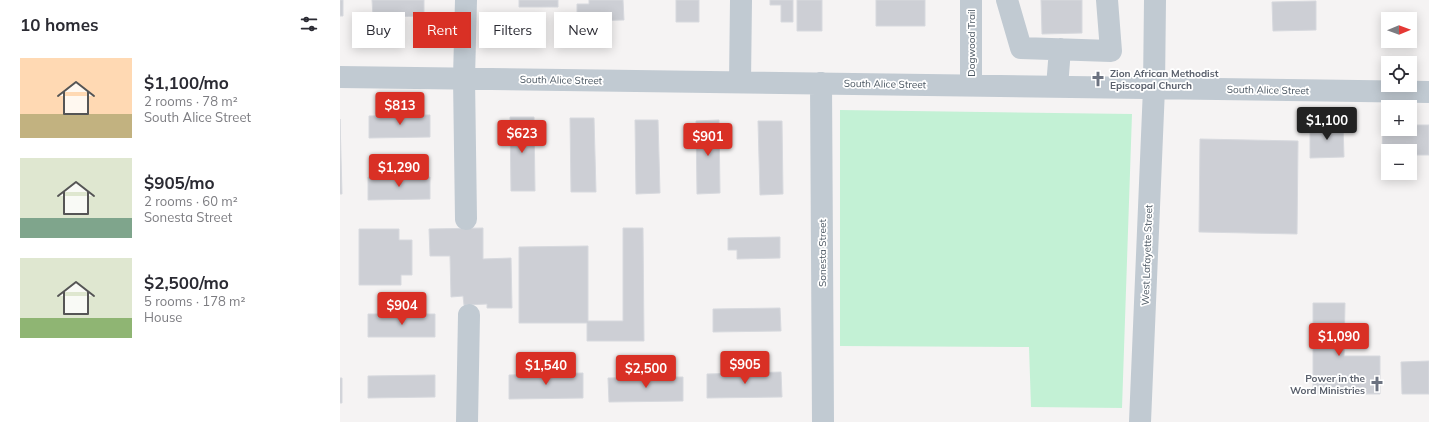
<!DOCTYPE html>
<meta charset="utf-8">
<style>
:root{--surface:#fff;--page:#f2f2f3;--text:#2b2b33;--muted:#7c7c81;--accent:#d93025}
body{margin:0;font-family:Mulish,sans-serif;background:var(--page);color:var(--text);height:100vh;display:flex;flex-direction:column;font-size:15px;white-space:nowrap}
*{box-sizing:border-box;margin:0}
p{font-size:13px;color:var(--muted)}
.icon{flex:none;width:22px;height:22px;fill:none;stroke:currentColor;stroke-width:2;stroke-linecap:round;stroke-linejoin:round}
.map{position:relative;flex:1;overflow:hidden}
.side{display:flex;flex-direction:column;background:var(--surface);width:340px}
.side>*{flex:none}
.top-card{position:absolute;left:12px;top:12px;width:380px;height:36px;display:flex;gap:8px}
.needle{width:26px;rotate:89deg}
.tools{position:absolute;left:1041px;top:12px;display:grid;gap:8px}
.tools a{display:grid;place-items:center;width:36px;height:36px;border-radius:0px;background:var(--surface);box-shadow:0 2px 10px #0003;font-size:20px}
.price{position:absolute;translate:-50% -34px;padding:0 9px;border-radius:4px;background:var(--accent);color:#fff;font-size:13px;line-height:26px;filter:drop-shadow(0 1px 2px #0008)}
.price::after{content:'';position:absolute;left:50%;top:24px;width:12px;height:9px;margin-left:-6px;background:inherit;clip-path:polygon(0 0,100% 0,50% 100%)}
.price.current{background:#222;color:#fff}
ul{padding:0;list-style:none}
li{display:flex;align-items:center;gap:12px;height:100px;padding:0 20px}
li span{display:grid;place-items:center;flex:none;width:112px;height:80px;border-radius:0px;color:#555}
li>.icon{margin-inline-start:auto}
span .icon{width:48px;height:48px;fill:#fffc;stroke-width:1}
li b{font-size:17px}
h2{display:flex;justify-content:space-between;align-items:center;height:48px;padding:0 20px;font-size:17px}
.pill{padding:0 14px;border-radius:0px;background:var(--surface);box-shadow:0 2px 10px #0003;font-size:14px;line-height:36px}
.pill.current{background:var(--accent);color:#fff}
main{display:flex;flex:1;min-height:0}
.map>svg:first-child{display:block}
</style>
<main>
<section class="side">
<h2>10 homes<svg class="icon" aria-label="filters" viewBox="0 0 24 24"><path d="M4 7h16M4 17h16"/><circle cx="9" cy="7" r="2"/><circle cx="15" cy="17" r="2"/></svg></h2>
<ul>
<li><span style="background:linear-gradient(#ffd9b3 70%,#c2b280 0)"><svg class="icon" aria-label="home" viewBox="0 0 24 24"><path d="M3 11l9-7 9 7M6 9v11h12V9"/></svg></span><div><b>$1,100/mo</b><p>2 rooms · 78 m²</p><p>South Alice Street</p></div></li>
<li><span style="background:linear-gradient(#dfe7d0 75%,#7fa58c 0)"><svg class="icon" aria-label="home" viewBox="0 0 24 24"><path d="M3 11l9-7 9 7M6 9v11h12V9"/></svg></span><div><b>$905/mo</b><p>2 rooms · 60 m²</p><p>Sonesta Street</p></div></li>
<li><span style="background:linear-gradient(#dfe7d0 75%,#8fb573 0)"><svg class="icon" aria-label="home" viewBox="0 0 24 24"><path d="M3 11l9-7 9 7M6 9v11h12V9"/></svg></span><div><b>$2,500/mo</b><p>5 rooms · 178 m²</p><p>House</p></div></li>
</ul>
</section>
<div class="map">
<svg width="1089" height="422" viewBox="0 0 1089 422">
<rect width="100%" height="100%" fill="#f5f3f3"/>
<path fill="#c3f1d5" d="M500,110L792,114L782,408L691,407L689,347L500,346Z"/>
<path fill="#cdcfd5" stroke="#d7d9de" d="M0,0H3V16H0Z
M32,0H84V16L33,17Z
M179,0H218V7H179Z
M249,0H283L284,20L237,21V4H249Z
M336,0H359V22H336Z
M430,0H453V22H441V5H430Z
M457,0H482V31H457Z
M536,0H585V26H536Z
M701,0H742V33L702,34Z
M976,1V30L933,31L932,2Z
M90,115V137L29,138V116Z
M170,117H194L195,191H171Z
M230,118H254L256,192H231Z
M0,119L2,194H0Z
M295,120H318L320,193L296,194Z
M379,120L380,193L357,194L356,121Z
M418,121H442L443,194L420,195Z
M970,125H1003L1004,157L970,158Z
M1043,125H1048V129H1070V125H1089V155H1070V151H1048V155H1042Z
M860,139L958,141L957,234L859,232Z
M28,177H90V199L28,200Z
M143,228V259L171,258L172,308H147V304L124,305L123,296L111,297L110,256H90L89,229Z
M283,228H303L304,341H247V323H179V247L248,246V321H283Z
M19,229H59V240H72V275H61V285H19Z
M440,237V258L397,259V250H388V238Z
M973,303H1005L1004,356H1040V394H973Z
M440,308L441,331L373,332V309Z
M28,314H95V337H28Z
M1089,361V394H1062L1061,362Z
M441,372L442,397L367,398V374Z
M243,373V398L169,399V375Z
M95,375V397L28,398V376Z
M343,377V401L269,402L268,378Z
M0,378H2V403H0Z"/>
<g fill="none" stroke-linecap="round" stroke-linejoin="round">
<path stroke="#c1cad2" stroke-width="22" d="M126,0L124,78L126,219
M667,0L681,48L771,51L767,0
M0,77L1089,92
M400,82L401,0
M481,83L483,422
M631,85V0
M717,87L720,49
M127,422L129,315
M800,422L814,88L815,0"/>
</g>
<defs>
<symbol id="church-bare" viewBox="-9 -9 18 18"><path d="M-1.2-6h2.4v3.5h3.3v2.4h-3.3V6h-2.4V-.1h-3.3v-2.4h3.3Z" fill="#6b7280" stroke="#fff" stroke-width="2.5" paint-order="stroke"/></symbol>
</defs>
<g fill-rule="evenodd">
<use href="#church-bare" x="747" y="68" width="22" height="22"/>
<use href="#church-bare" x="1026" y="373" width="22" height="22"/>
</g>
<g text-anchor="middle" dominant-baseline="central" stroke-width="3.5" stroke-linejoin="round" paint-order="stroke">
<g font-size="10" fill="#4a5661" stroke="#fff">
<text transform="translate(631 43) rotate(-90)">Dogwood Trail</text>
<text transform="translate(221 80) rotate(1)">South Alice Street</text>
<text transform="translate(545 84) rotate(1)">South Alice Street</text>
<text transform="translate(928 90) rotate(1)">South Alice Street</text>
<text transform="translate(482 253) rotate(-90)">Sonesta Street</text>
<text transform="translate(807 255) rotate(-88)">West Lafayette Street</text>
</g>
<g font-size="10" font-weight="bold" fill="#5b616d" stroke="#fff" text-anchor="start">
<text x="770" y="73">Zion African Methodist<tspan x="770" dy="12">Episcopal Church</tspan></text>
<text x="1025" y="378" text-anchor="end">Power in the<tspan x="1025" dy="12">Word Ministries</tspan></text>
</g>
</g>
</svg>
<div class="tools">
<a><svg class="needle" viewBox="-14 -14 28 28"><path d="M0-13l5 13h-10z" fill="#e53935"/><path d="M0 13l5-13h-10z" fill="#7c7c81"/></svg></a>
<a><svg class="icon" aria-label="locate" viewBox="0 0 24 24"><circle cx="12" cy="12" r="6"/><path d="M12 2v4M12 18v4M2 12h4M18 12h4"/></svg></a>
<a>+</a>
<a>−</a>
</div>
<b class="price" style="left:60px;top:126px">$813</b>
<b class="price current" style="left:987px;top:141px">$1,100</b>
<b class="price" style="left:182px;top:154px">$623</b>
<b class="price" style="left:368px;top:157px">$901</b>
<b class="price" style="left:59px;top:188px">$1,290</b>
<b class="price" style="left:62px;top:326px">$904</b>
<b class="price" style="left:999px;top:357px">$1,090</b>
<b class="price" style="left:405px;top:385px">$905</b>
<b class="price" style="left:206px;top:386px">$1,540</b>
<b class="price" style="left:306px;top:389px">$2,500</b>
<div class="top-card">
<a class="pill">Buy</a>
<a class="pill current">Rent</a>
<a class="pill">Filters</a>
<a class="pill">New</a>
</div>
</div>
</main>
